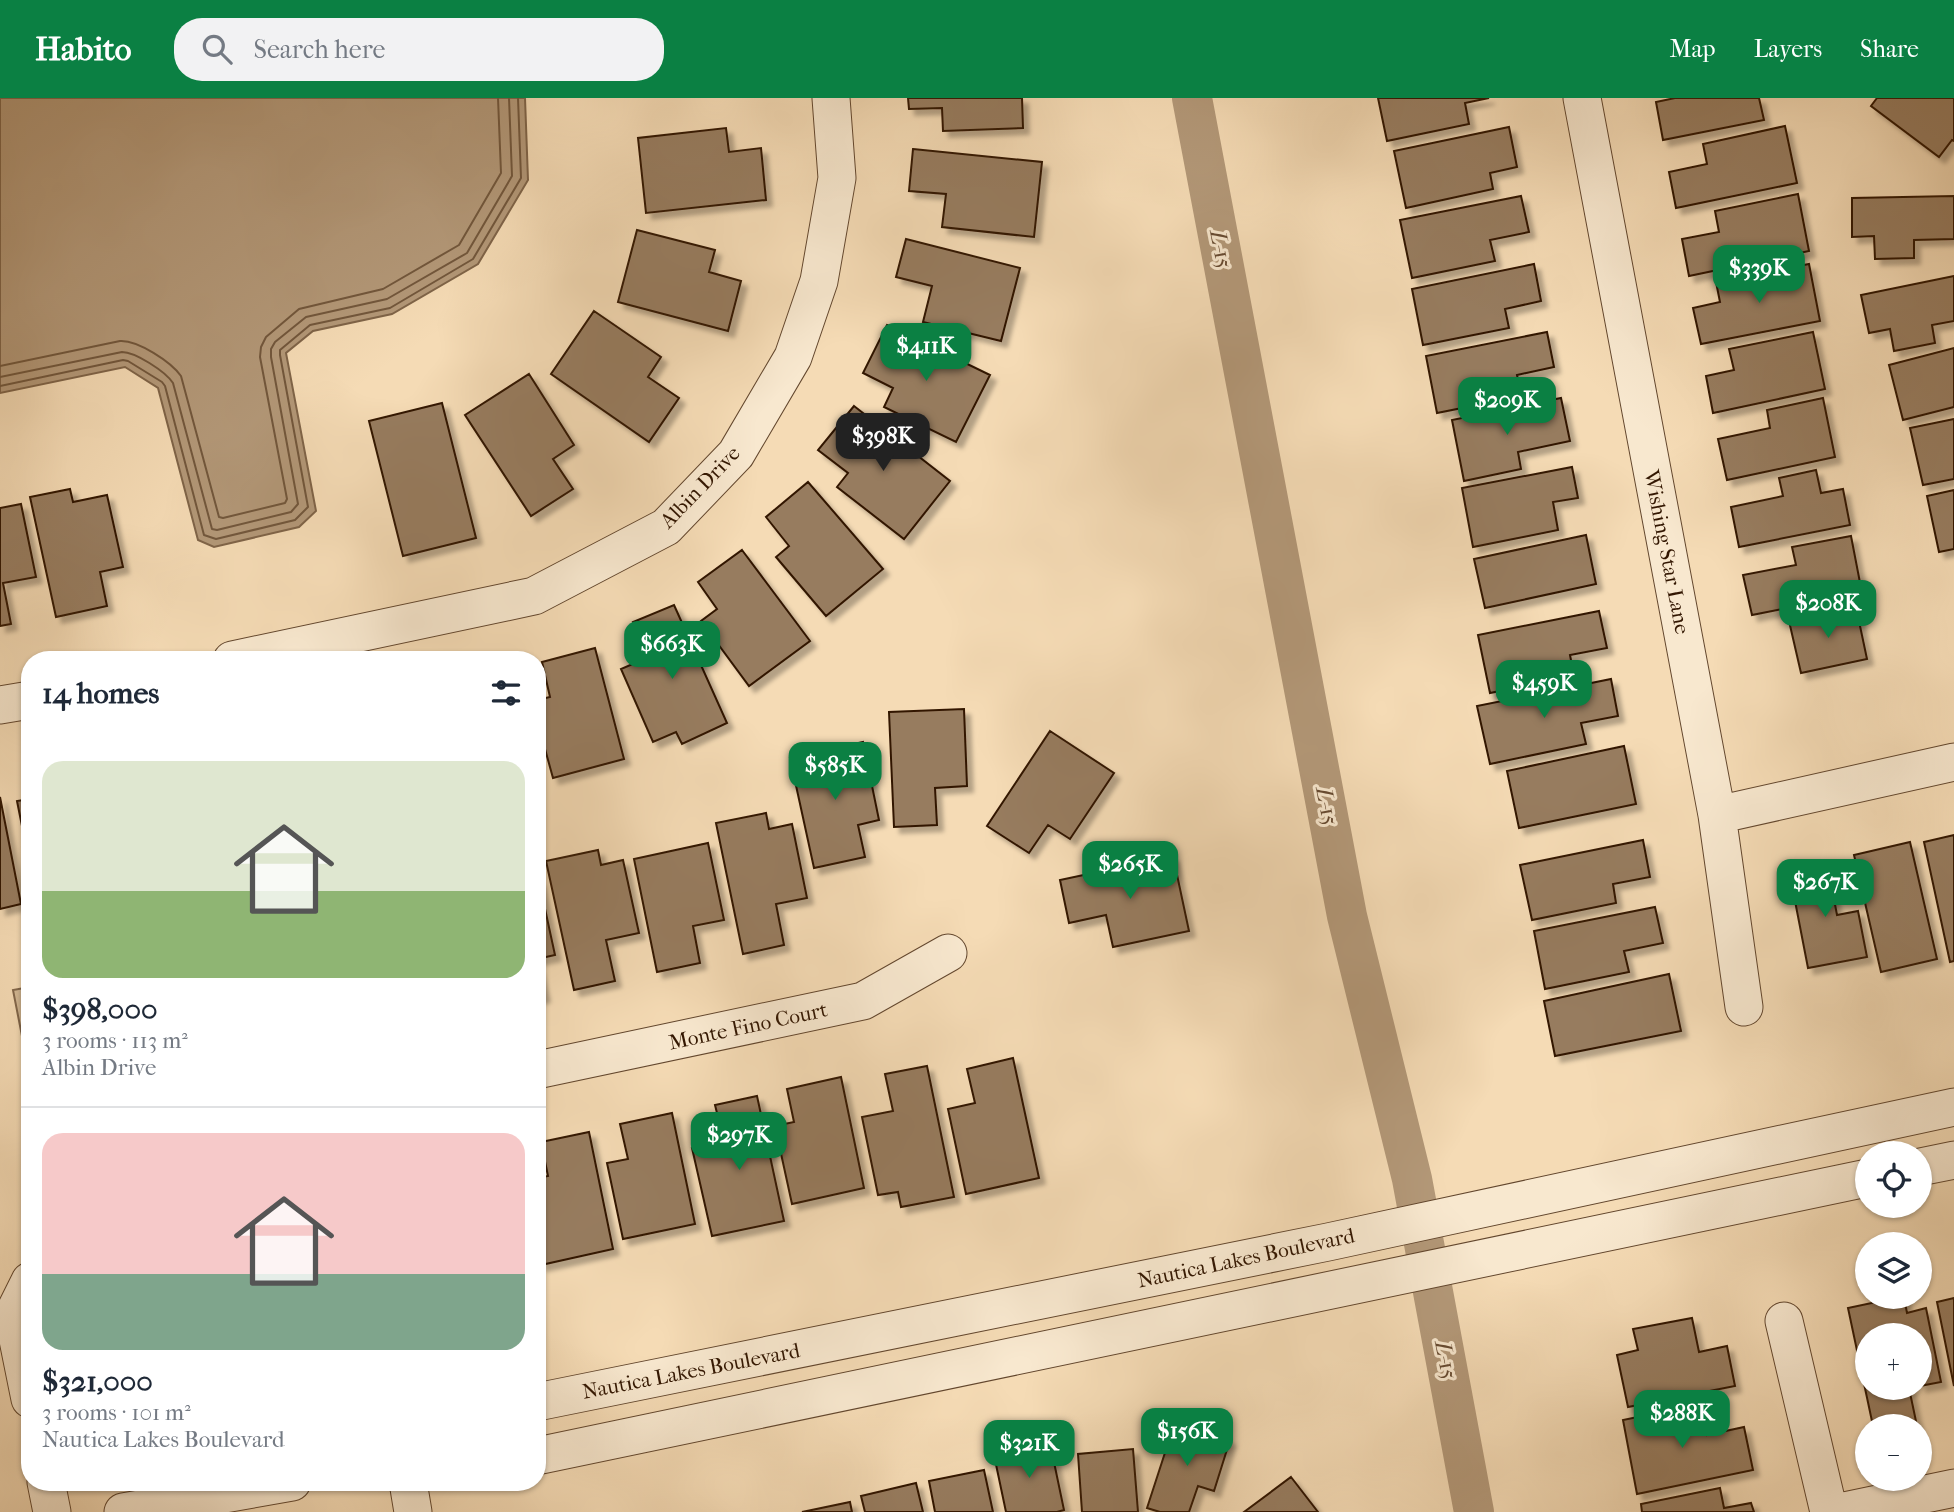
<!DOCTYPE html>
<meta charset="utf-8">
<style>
:root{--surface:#fff;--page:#f2f2f3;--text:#1f2937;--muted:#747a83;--line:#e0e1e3;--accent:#0b8043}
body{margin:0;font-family:"IM FELL French Canon",serif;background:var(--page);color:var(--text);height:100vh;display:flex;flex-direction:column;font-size:26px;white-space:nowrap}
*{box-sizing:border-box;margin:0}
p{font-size:23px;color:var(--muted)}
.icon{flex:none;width:38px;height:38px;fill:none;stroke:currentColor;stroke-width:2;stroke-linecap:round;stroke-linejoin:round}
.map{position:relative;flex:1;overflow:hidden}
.details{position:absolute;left:21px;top:553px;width:525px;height:840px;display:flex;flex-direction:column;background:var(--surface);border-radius:28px;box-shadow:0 2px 5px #0004}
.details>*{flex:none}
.tools{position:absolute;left:1855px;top:1043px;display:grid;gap:14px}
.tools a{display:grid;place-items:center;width:77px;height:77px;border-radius:50%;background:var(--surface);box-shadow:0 2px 5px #0004;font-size:35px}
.price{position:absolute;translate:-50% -60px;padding:0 16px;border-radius:14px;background:var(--accent);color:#fff;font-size:23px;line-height:46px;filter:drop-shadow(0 2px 4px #0008)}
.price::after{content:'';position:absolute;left:50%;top:42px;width:21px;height:16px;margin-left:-10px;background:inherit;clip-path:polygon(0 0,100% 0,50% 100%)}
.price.selected{background:#222;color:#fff}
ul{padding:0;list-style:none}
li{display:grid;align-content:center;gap:14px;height:371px;padding:0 21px}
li+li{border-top:2px solid var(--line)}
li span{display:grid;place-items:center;height:217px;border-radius:21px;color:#555}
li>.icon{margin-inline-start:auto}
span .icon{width:126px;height:126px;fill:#fffc;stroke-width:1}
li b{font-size:30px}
h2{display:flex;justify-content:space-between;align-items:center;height:84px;padding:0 21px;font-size:30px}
header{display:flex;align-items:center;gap:42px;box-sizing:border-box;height:98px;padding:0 35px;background:var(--accent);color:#fff}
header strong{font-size:33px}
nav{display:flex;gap:38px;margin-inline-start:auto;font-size:24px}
.search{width:490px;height:63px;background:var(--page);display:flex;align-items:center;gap:18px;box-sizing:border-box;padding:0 24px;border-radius:28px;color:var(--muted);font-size:26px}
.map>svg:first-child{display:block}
</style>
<header>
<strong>Habito</strong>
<div class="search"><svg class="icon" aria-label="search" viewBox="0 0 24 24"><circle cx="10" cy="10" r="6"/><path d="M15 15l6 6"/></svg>Search here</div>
<nav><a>Map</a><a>Layers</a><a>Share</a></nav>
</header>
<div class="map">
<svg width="1954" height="1414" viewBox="0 0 1954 1414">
<defs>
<filter id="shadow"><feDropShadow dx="6" dy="6" stdDeviation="2" flood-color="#0004"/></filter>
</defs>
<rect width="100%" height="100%" fill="#f5dbb5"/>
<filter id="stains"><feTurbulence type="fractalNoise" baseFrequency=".00286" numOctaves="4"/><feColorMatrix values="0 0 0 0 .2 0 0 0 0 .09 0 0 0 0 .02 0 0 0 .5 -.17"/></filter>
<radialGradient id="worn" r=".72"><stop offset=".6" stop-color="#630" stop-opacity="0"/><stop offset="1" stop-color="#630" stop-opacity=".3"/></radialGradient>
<path fill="#d4ba96" stroke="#83684c" stroke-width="2" d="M30,889V979L13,892Z"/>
<path fill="#b39878" stroke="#7f6448" stroke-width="2" d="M0,0H525L528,82L478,166L392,216L313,233L286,255L316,413L299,429L214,449L198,442L158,290L125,269L0,295Z"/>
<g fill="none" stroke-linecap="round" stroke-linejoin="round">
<path stroke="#72573c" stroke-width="2" d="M0,268L120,243C138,242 171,264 181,278L219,419L223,420L285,405L287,401L260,259L261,249L266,239L299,211L383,191L459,147L501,75L498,0
M0,279L122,254C135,254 165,273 173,285L212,431L217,432L291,414L298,406L271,259V251L275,244L306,219L387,201L467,155L512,78L509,0
M0,288L123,262L128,263L162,284L165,288L204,437L216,441L295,422L308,409L280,257V252L310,227L390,210L473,161L521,80L518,0"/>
<path stroke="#b39878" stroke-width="40" d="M1192,0L1347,818L1412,1081L1474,1414"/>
</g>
<path fill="#977c5f" stroke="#321601" stroke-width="2" filter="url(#shadow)" d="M908,0H1022L1023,30L943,33L942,10L909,11Z
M1378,0H1489L1465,5L1469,26L1387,43Z
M1675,0H1759L1764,22L1663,42L1656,4Z
M1877,0H1954V43L1952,42L1939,59L1871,8Z
M1785,28L1797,85L1676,110L1669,74L1707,66L1703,46Z
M1509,29L1517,69L1490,75L1493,91L1406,110L1394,53Z
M726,30L729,54L761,50L766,102L646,115L638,40Z
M913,51L1042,64L1034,139L942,129L946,96L909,93Z
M1798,96L1809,153L1689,178L1682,141L1719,134L1715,113Z
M1521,98L1529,134L1490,142L1495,163L1412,180L1400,122Z
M1954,98V141L1914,142V160L1875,161L1874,138L1852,139V100Z
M637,132L715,152L709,174L741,183L728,233L618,204Z
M906,141L1020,170L1001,243L923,224L932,188L896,179Z
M1534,166L1541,203L1505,211L1509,230L1423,247L1412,191Z
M1809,166L1820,223L1701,246L1693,210L1720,204L1716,184Z
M1954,178V223L1932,227L1935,245L1894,253L1890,231L1869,235L1861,197Z
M594,213L661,259L648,279L679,300L649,344L551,276Z
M887,227L990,277L956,344L884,309L893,290L863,275Z
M1547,234L1554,269L1517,277L1522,298L1437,315L1426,258Z
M1813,234L1825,291L1713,315L1706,278L1734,272L1729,251Z
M1954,250V309L1903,322L1889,267Z
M529,276L574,347L553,361L573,391L531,418L465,317Z
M1561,300L1570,343L1518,354L1521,371L1464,383L1452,322Z
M1823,300L1835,359L1727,382L1718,341L1770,330L1767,312Z
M442,305L476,440L403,458L369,323Z
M854,308L950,383L904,441L837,389L848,375L818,352Z
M1954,321V381L1923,387L1910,330Z
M1572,369L1578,400L1553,404L1558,432L1473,449L1462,390Z
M1816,372L1821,395L1843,391L1850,427L1739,449L1731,409L1783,398L1779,380Z
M808,384L883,471L826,518L776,459L789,448L766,419Z
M70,391L73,404L107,397L123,469L100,474L107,508L56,519L30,399Z
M1954,392V451L1939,454L1927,398Z
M21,406L36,479L3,485L11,526L0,528V410Z
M1586,437L1596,486L1485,510L1474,461Z
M1851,438L1862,495L1752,517L1743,477L1796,467L1792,449Z
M742,452L810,543L749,588L701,523L717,511L698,484Z
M674,507L727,625L682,646L676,634L653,644L621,571L649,559L633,524Z
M1856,509L1867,561L1801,575L1789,523Z
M1599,513L1607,550L1570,557L1574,578L1490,595L1478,537Z
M595,550L624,661L553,680L537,622V602L550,599L542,564Z
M1611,581L1618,618L1581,625L1586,646L1490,666L1477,608Z
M964,611L967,688L935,690L937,727L894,729L889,614Z
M1050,633L1114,675L1070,741L1048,727L1029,755L987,728Z
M863,644L879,722L858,727L865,759L814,770L790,660Z
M1624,648L1636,706L1519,730L1507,673Z
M0,699L21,806L0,811Z
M30,701V768L17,703Z
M766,715L769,731L792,726L807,800L776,806L784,847L743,856L716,725Z
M1954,737V863L1950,864L1924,744Z
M1643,742L1650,779L1613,786L1616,805L1532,822L1520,767Z
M1910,744L1937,861L1881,874L1854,757Z
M708,745L724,822L693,828L700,865L657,874L634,761Z
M598,752L601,767L623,762L639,835L606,842L615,883L574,892L546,763Z
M1173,758L1189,833L1113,849L1106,817L1069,825L1060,782Z
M1827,764L1837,817L1858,813L1867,859L1808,870L1789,772Z
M537,783H539L555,857L537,861Z
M1655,809L1663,845L1624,853L1629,874L1545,891L1534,833Z
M537,869L544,898L537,900Z
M1669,876L1681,933L1555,958L1544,903Z
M1013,960L1039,1080L966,1096L948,1011L975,1005L967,971Z
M927,968L954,1099L901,1109L898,1094L878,1097L862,1019L893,1013L885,976Z
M841,979L864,1090L792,1106L775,1028L794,1024L787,991Z
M757,998L784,1123L712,1138L692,1050L724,1043L715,1007Z
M672,1015L695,1126L623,1141L607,1065L628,1061L620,1026Z
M589,1034L613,1151L541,1167L537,1150V1080L548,1078L541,1044Z
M1900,1199H1904L1907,1215L1926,1210L1941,1284L1920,1288V1237H1867V1290H1913H1909L1917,1328H1873L1848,1210Z
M1954,1200V1288L1937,1204Z
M1692,1220L1699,1254L1727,1248L1735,1288L1628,1309L1617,1257L1638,1252L1633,1231Z
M1701,1306L1707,1337L1744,1329L1753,1372L1637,1396L1623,1322Z
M1175,1324L1230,1342L1214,1393L1198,1388L1189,1414H1160L1147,1410Z
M1050,1345L1064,1412L1057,1414H1006L994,1357Z
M1133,1351L1138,1414H1082L1078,1356Z
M984,1372L993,1414H935L929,1383Z
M1291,1379L1318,1414H1244Z
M916,1385L923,1414H865L861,1398Z
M1720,1390L1724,1410L1751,1405L1754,1414H1642L1641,1406Z
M850,1404L852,1414H802Z"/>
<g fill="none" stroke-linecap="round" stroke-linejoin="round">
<defs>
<path id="minor" d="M1582,0L1717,717L1744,909
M232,562L534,498L666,429L736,356L793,259L819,183L837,80L831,0
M0,607L30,602
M1717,717L1954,664
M537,972L863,903L948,855
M1920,1069L1954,1062
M30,1183L13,1217L30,1301
M1784,1223L1829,1414
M537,1304L1328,1144L1954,1009
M537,1358L1867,1080
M46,1384L52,1414
M408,1384L413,1414
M123,1414L292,1384
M1839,1414L1954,1390"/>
</defs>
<use href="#minor" stroke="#63472e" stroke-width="39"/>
<use href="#minor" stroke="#f8e8cf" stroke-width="37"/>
</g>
<g text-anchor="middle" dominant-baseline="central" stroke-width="6" stroke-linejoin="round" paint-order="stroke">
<g font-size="21" fill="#321601" stroke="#f8e8cf">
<text transform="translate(700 389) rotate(-46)">Albin Drive</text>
<text transform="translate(1667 454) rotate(79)">Wishing Star Lane</text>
<text transform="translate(748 928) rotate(-12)">Monte Fino Court</text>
<text transform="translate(1246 1160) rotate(-12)">Nautica Lakes Boulevard</text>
<text transform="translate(691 1273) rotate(-11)">Nautica Lakes Boulevard</text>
</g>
<g font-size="23" font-style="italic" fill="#664a31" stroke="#f8e8cf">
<text transform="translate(1221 151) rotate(79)">L-15</text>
<text transform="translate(1327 708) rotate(79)">L-15</text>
<text transform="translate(1446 1262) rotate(79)">L-15</text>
</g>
</g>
<rect width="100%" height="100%" filter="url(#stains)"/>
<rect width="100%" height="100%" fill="url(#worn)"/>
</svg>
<div class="tools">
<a><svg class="icon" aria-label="locate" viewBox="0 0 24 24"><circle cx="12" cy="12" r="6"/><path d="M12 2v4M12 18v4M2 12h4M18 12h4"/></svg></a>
<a><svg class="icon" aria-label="layers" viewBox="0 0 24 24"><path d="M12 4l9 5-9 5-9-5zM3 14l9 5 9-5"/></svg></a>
<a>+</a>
<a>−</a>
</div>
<b class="price" style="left:1759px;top:207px">$339K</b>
<b class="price" style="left:926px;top:285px">$411K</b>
<b class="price" style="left:1507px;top:339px">$209K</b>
<b class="price selected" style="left:883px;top:375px">$398K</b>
<b class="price" style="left:1828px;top:542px">$208K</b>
<b class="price" style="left:672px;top:583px">$663K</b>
<b class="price" style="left:1544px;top:622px">$459K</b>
<b class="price" style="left:835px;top:704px">$585K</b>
<b class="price" style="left:1130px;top:803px">$265K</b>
<b class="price" style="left:1825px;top:821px">$267K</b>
<b class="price" style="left:739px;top:1074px">$297K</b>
<b class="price" style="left:1682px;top:1352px">$288K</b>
<b class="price" style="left:1187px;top:1370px">$156K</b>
<b class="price" style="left:1029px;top:1382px">$321K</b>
<section class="details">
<h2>14 homes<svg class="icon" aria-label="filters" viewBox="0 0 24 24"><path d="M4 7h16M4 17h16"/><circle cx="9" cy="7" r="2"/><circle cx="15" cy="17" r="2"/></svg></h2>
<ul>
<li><span style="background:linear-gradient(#dfe7d0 60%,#8fb573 0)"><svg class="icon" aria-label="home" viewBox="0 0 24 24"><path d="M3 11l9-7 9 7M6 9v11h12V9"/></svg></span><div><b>$398,000</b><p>3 rooms · 113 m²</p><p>Albin Drive</p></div></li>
<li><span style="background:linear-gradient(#f6c9c9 65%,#7fa58c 0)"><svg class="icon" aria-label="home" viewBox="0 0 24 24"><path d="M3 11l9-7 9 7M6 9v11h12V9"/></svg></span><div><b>$321,000</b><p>3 rooms · 101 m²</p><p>Nautica Lakes Boulevard</p></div></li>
</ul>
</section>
</div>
